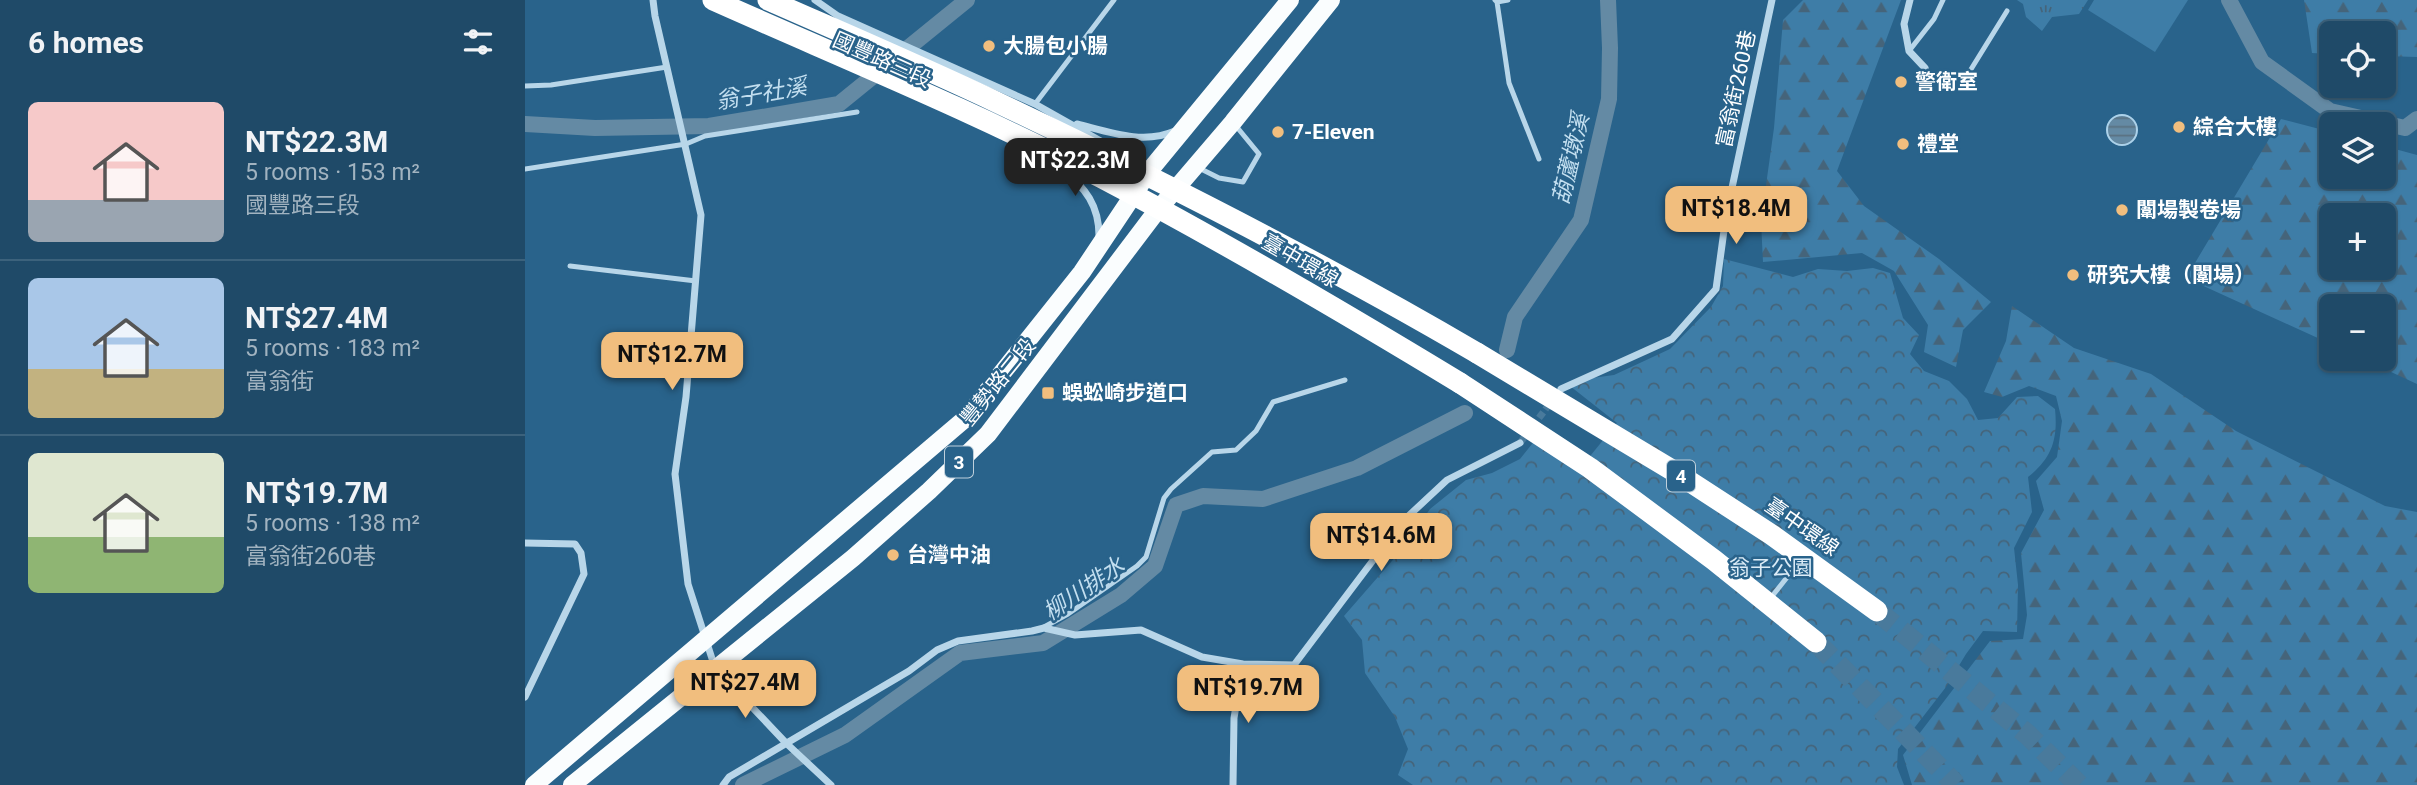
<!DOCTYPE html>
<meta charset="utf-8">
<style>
:root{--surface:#1f4a68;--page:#27516e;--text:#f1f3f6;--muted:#a1b3c0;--line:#3c627c;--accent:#f1be7e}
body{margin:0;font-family:Roboto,"Noto Sans TC",sans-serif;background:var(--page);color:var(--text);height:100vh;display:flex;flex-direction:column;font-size:26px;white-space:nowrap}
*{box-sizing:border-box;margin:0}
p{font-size:23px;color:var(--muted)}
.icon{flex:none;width:38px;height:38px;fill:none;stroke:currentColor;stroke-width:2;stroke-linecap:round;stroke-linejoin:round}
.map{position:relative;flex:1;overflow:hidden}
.drawer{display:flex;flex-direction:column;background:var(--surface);width:525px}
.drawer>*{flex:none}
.tools{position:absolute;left:1794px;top:21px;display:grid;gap:14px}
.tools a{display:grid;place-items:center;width:77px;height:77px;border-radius:10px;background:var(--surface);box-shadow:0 2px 5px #0004,0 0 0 2px var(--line);font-size:35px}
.price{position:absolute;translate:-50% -60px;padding:0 16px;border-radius:14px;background:var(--accent);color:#111;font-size:23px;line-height:46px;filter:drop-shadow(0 2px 4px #0008)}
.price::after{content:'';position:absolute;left:50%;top:42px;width:21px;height:16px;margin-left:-10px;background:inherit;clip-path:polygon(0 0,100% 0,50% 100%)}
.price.on{background:#222;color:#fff}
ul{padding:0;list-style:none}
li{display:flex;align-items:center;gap:21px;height:175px;padding:0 28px}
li+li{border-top:2px solid var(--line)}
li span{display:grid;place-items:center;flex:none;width:196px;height:140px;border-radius:10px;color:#555}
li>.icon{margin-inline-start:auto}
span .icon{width:84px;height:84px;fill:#fffc;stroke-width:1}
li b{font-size:30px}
h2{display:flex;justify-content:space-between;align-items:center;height:84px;padding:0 28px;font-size:30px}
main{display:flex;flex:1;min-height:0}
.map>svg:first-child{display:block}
</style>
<main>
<section class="drawer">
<h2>6 homes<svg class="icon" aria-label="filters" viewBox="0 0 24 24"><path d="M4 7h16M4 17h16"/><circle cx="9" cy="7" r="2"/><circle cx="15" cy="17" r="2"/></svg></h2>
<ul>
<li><span style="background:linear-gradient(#f6c9c9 70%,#9aa5b1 0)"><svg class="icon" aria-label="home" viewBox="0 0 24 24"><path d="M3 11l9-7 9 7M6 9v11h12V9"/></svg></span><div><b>NT$22.3M</b><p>5 rooms · 153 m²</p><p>國豐路三段</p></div></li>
<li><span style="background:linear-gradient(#a9c7e8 65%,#c2b280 0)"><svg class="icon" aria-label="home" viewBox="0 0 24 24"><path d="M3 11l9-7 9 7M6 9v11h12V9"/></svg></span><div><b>NT$27.4M</b><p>5 rooms · 183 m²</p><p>富翁街</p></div></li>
<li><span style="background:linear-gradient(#dfe7d0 60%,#8fb573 0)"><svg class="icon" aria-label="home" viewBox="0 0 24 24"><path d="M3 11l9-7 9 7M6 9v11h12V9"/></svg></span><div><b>NT$19.7M</b><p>5 rooms · 138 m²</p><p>富翁街260巷</p></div></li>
</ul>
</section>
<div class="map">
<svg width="1892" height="785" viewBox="0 0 1892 785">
<defs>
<pattern id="grass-tufts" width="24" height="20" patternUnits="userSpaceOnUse" patternTransform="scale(1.75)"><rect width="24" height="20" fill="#3e7da7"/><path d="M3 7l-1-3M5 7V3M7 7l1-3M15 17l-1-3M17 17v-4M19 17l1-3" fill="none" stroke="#45647a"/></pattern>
<pattern id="forest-firs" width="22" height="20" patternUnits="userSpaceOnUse" patternTransform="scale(1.75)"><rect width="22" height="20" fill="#3e7da7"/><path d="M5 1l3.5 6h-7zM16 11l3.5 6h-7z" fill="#45647a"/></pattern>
<pattern id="park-crowns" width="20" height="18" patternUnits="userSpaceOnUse" patternTransform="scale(1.75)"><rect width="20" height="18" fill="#3e7da7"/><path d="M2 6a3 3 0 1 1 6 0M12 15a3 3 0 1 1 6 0" fill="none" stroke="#45647a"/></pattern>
<pattern id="water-rules" width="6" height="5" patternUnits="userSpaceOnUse" patternTransform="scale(1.75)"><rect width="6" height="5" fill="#648aa4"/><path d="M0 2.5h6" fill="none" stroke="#5a7181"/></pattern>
</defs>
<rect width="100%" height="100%" fill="#29638b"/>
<path fill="url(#grass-tufts)" d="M1492,0H1563L1554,14L1527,17L1517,31L1501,17L1498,4Z"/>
<path fill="url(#forest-firs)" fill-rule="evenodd" d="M1278,0H1376L1312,171L1339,206L1414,259L1466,302L1438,330L1431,367L1399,352L1403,325L1369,271L1337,253L1238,262L1236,221L1249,128L1258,20Z
M1779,0H1892V57L1859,56L1858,33H1806V54L1787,53Z
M1756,119L1806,132V177H1858L1859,146L1892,155V384L1838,359H1858V306H1806V344L1661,278ZM1806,215H1858V268H1806Z
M1487,306L1549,348L1626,374L1711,431L1860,506L1892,512V785H1387L1378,755L1465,641L1498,639L1502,615L1496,553L1519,510L1511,481L1532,457L1537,421L1531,396L1504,386L1477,397L1459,392L1481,341Z"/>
<path fill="url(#park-crowns)" d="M1199,259L1268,277L1293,269L1322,271L1348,268L1365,273L1378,318L1394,335L1385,354L1399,371L1424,381L1442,399L1453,420L1473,418L1492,397L1513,396L1530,409C1533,439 1527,458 1503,477L1507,512L1489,548L1493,585L1492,632L1458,631L1441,654L1421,687L1373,749L1372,767L1379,785H888L873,775L883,749L870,717L840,673L837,640L819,616L873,554L905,509L941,480L967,473L995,459L1011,439L1053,471L1092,423L1045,386L1060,379L1089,375L1145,349L1186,307L1198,286Z"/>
<path fill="#3e7da7" d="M1569,0H1663L1630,52L1563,10Z"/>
<path fill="url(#water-rules)" stroke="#acd2ea" stroke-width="2" d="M1582 130a15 15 0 1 1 30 0a15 15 0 1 1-30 0Z"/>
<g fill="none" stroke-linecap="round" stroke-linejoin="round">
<path stroke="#648aa4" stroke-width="16" d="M1704,0L1737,62L1805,111L1880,128L1892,119
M0,124L70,128L184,126L314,104L442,0
M982,350L990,317L1056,220L1084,99L1085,48L1083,0
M218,785L320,735L435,653L518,643L596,595L630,566L651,505L678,496L738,499L832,468L940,413"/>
<path stroke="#497a9c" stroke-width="7" stroke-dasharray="7 3.5" stroke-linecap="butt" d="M995,443L1026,402"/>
<path stroke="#497a9c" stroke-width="21" stroke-dasharray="21 10" stroke-linecap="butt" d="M1352,611L1503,735L1554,785
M1291,642L1431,785"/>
<path stroke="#b8d6e9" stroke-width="5" d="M970,0L972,2L984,83L1014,159
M972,2L983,0
M1384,51L1409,19L1418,0
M1440,79L1482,11
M0,86L26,85L142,67
M510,104L589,0
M674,168L694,178L718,182L734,154L711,126
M0,169L161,144L180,136L332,112
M45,266L171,281
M1244,600L1275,561
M519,627L543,614L612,566L621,557L639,498L646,489L687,452L711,450L731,431L748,402L820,380"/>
<path stroke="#b8d6e9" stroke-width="7" d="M128,0L130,16L176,215L161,397L150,474L163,584L190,668L261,743L306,785
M290,0L313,16L510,104L581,144
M1385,0L1379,24L1384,51L1400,68
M552,124C584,132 618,145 650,131
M536,167C560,188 575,205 574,239
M1036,389L1147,339L1191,289L1201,216L1247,0
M0,543L50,544L56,553L59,574L0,697
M198,785L204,777L384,671L412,650L433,641L507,631L519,628L550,635L616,630L677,657L718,664L769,665L877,522L922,480L995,443
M708,785L709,718L718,664"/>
<path stroke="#fafdfe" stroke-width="18" d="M9,785L441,418L557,272L625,170L765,0
M47,785L328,558L404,491L463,434L631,212L708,122L806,0"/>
<path stroke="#fff" stroke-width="21" d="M952,353L1147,470L1247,535L1352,611
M935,383L1065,468L1189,560L1291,642"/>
<path stroke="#fff" stroke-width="21" d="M188,0C318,58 451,112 577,178C699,242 818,312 935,383
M243,0C318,33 393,65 467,100C631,178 795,261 952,353"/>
</g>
<g fill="#f1be7e" stroke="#29638b" stroke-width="2.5">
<circle cx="464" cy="46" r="7"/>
<circle cx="1376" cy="82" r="7"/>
<circle cx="1654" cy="127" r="7"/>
<circle cx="753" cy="132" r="7"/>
<circle cx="1378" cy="144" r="7"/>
<circle cx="1597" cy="210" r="7"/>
<circle cx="1548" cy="275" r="7"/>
<rect x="516" y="386" width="14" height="14" rx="3.5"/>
<circle cx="368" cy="555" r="7"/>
</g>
<g text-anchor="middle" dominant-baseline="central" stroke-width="5" stroke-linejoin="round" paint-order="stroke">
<g fill="#29638b" stroke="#bfd0dc" stroke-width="2">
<rect x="420" y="446.5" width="28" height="31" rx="5"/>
<rect x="1142" y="460.5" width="28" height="31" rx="5"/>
</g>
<g font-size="19" font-weight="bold" fill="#fff">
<text x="434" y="462">3</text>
<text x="1156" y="476">4</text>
</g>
<g font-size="21" font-weight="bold" fill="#fff" stroke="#29638b" text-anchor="start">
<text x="478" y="46">大腸包小腸</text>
<text x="1390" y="82">警衛室</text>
<text x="1668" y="127">綜合大樓</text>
<text x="767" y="132">7-Eleven</text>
<text x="1392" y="144">禮堂</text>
<text x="1611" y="210">闈場製卷場</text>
<text x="1562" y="275">研究大樓（闈場）</text>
<text x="537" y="393">蜈蚣崎步道口</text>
<text x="382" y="555">台灣中油</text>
</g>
<g font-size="21" fill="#fff" stroke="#29638b">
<text transform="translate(357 60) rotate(24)">國豐路三段</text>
<text transform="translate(1211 89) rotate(-78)">富翁街260巷</text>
<text transform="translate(775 261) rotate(30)">臺中環線</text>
<text transform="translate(473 382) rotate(-51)">豐勢路二段</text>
<text transform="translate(1277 527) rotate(35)">臺中環線</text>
</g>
<g font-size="21" fill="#dcecf7" stroke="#29638b">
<text x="1246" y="568">翁子公園</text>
</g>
<g font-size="23" font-style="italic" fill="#c3dff0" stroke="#29638b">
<text transform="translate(236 94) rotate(-10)">翁子社溪</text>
<text transform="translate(1046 159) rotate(-77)">葫蘆墩溪</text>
<text transform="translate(559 589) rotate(-34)">柳川排水</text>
</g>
</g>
</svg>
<div class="tools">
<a><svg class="icon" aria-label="locate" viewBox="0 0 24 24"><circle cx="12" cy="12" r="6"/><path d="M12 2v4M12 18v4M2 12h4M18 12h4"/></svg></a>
<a><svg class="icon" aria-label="layers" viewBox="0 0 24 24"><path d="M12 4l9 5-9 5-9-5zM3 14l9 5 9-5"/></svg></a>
<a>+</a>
<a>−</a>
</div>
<b class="price on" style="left:550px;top:198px">NT$22.3M</b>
<b class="price" style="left:1211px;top:246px">NT$18.4M</b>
<b class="price" style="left:147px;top:392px">NT$12.7M</b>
<b class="price" style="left:856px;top:573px">NT$14.6M</b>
<b class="price" style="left:220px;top:720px">NT$27.4M</b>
<b class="price" style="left:723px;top:725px">NT$19.7M</b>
</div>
</main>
